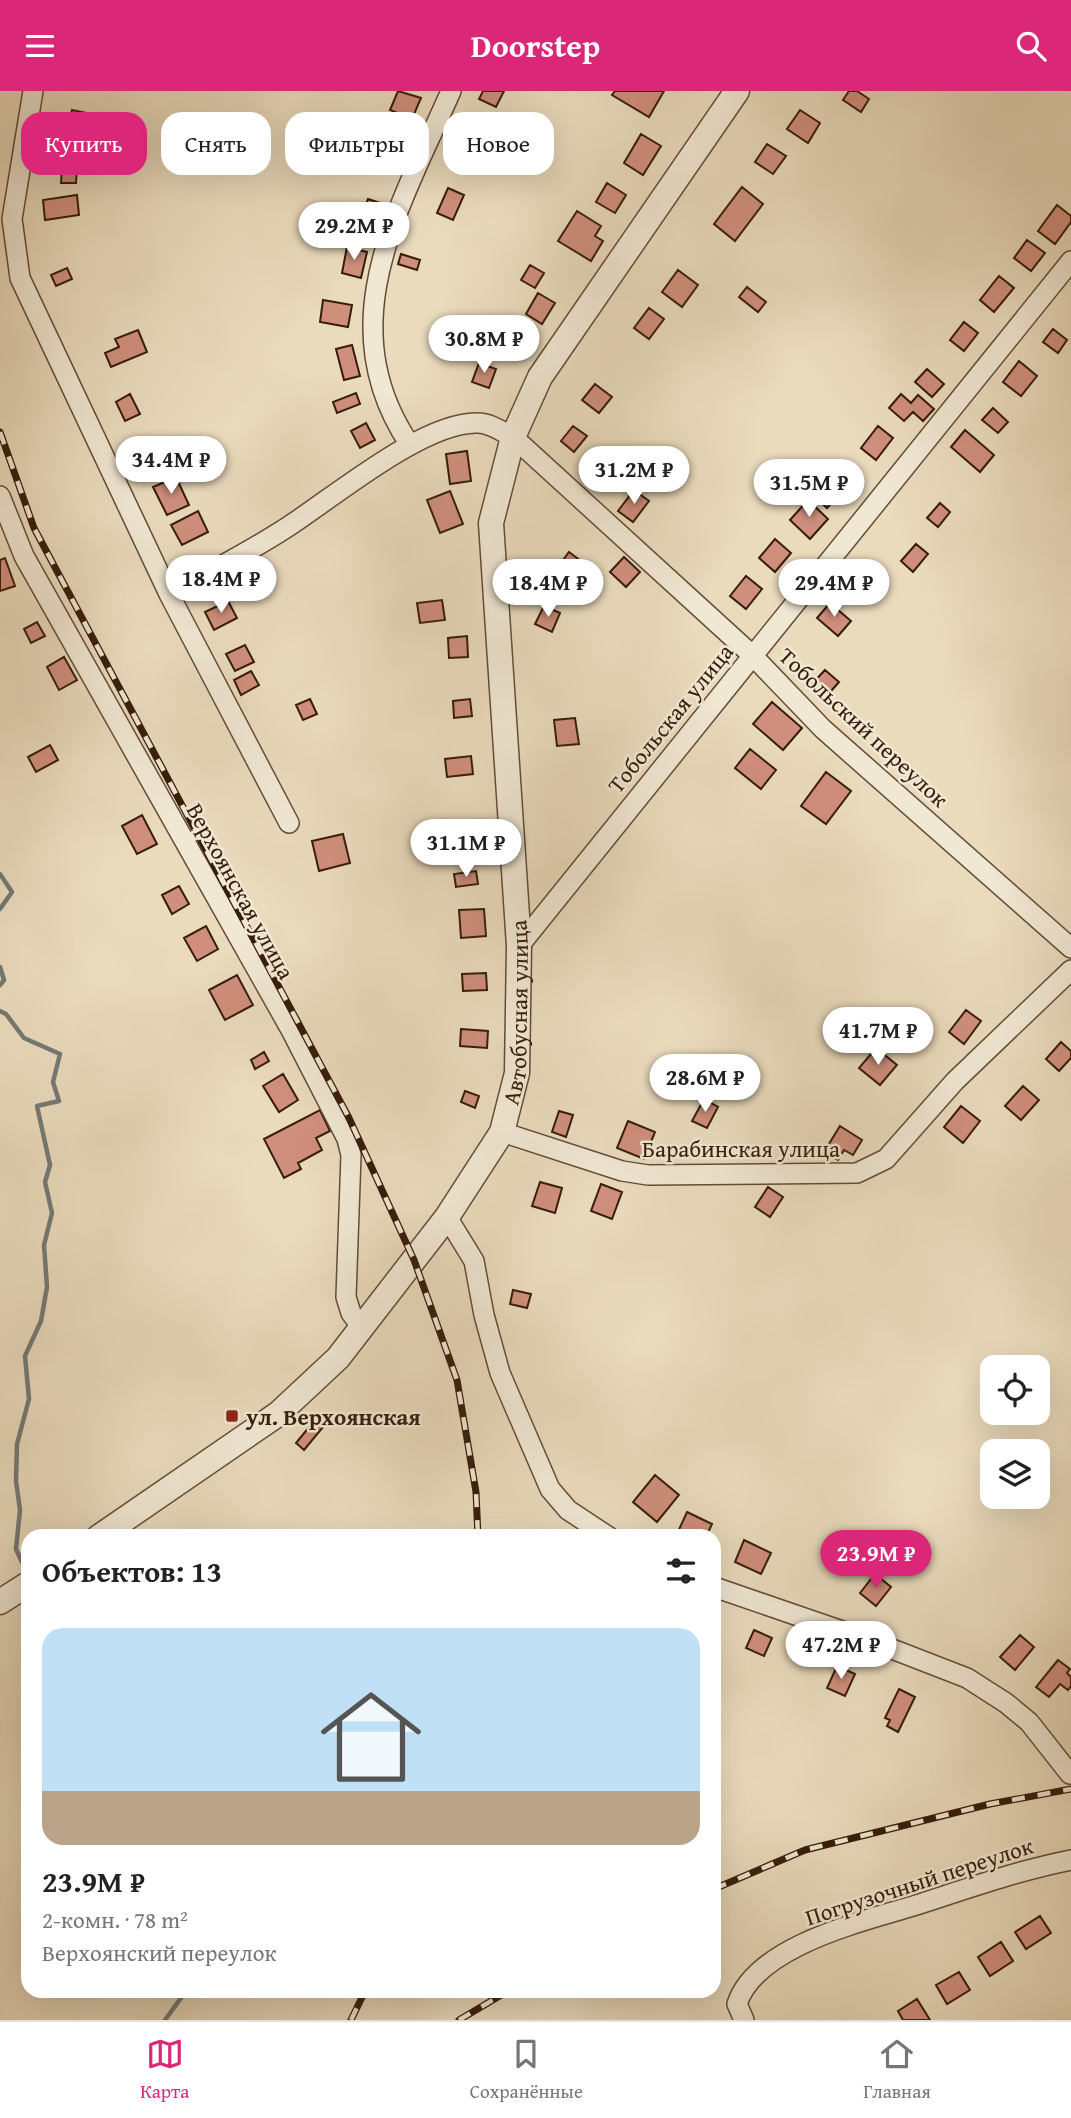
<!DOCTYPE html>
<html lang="ru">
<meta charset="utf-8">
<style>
:root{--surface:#fff;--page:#f6f6f6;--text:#222;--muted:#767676;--line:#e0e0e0;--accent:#db2777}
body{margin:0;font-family:"Gentium Book Plus",serif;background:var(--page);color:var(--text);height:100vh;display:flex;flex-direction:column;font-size:26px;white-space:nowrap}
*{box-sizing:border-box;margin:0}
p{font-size:23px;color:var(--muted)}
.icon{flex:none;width:38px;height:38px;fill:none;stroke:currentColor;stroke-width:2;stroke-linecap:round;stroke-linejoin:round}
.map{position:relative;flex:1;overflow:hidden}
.side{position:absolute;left:21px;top:1438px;width:700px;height:469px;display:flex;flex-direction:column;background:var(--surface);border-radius:21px;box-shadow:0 7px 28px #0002}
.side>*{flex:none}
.top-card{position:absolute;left:21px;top:21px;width:700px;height:63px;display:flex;gap:14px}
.fabs{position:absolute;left:980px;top:1264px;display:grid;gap:14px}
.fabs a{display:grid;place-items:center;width:70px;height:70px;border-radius:14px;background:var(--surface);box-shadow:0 7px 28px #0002;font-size:35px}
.price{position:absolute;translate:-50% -60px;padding:0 16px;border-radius:24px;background:#fff;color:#222;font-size:23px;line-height:46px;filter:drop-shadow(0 2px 4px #0008)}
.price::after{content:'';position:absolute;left:50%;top:42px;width:21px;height:16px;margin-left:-10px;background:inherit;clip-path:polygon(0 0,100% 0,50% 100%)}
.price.active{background:var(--accent);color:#fff}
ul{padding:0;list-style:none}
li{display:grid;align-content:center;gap:14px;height:371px;padding:0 21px}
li+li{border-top:2px solid var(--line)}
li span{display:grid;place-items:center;height:217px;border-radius:21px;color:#555}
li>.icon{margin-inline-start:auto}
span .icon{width:126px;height:126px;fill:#fffc;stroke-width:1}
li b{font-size:30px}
h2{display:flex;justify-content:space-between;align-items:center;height:84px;padding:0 21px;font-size:30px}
.chip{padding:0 24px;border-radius:21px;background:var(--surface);box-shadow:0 7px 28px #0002;font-size:24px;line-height:63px}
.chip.active{background:var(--accent);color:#fff}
header{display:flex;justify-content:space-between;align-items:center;height:91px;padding:0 21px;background:var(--accent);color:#fff;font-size:32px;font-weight:800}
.tab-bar{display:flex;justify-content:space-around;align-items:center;height:98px;border-top:2px solid var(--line);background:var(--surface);font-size:19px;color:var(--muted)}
.tab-bar a{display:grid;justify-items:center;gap:4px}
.tab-bar .active{color:var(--accent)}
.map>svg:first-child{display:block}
</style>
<header><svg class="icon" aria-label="menu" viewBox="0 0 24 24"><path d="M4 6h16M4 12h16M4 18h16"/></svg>Doorstep<svg class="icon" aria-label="search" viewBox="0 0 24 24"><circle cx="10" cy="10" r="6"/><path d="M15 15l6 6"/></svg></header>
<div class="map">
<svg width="1071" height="1929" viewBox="0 0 1071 1929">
<rect width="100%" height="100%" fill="#eadbbd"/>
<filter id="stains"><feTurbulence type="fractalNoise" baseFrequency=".00286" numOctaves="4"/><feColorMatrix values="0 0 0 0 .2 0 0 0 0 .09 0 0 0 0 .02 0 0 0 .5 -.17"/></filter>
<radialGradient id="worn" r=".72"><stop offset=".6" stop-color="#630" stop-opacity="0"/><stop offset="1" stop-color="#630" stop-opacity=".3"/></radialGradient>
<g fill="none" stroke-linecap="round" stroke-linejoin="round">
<path stroke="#747a75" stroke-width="4.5" d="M0,783L12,801L0,818
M0,876L4,889L0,894
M0,920L6,923L24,947L60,963L53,991L59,1010L37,1015L50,1074L45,1091L52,1122L44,1154L47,1196L41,1230L25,1265L29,1308L17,1353L16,1390L20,1419L16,1458L28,1484
M165,1929L186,1900"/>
</g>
<path fill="#d08f7d" stroke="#361c0a" stroke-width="2" d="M398,0L421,7L412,28L390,19Z
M483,0H504L496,16L479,8Z
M615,0H664L649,26L612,4Z
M849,0H857L869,8L861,21L843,9Z
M72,19L101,25L97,48L83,45L84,40L68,37Z
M800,19L820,32L808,52L787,38Z
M474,22L489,30L474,61L459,53Z
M641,43L661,55L643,84L624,72Z
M388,48L403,53L395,78L379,72Z
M767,53L786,65L773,83L755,71Z
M62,75L77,76L76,92H61Z
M607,92L626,104L615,122L596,111Z
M742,96L763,113L735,150L714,133Z
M448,97L464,104L453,129L437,122Z
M77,104L79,124L45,129L43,109Z
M368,108L380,112L376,124L364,119Z
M1057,114L1071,125V131L1055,153L1038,140Z
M577,120L601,135L595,145L603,150L591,170L558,150Z
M1027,149L1045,162L1031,180L1014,167Z
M347,156L367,161L361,187L342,182Z
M401,163L420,169L417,179L398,173Z
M530,174L544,182L535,197L521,189Z
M67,177L72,188L56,195L51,184Z
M678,179L698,194L682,216L662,201Z
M999,185L1014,197L994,221L980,209Z
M747,196L766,211L758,221L739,206Z
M538,202L555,212L542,233L526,223Z
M323,209L352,214L348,236L320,231Z
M649,217L664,228L649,248L634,237Z
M964,231L978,242L964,260L950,249Z
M1053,238L1067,249L1058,262L1043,251Z
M138,239L147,261L111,276L105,262L119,256L115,248Z
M352,254L360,285L344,289L336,258Z
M1019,270L1037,285L1021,305L1003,291Z
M479,272L496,278L489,297L472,291Z
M927,278L944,293L932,306L915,291Z
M595,293L612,306L599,322L582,309Z
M356,302L360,313L337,322L333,311Z
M130,303L140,323L125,330L116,311Z
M901,303L911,312L918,304L934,318L923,330L913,321L904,330L889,317Z
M993,317L1008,331L998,342L982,329Z
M366,332L375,349L360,357L351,340Z
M573,335L587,345L574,361L561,350Z
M878,335L893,347L876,369L861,357Z
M965,339L994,364L980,381L951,356Z
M161,346L167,364L144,372L137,354Z
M467,360L471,390L450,393L446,363Z
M176,386L189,414L167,424L153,396Z
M831,387L844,398L827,417L815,406Z
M634,399L649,410L633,431L618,420Z
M450,400L463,433L440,442L427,409Z
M808,409L828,428L810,448L790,429Z
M940,412L950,421L938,436L927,427Z
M198,420L208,441L182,454L171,434Z
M775,448L791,462L775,481L759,467Z
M916,453L928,463L913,481L901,470Z
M569,461L590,477L570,502L550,487Z
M624,466L640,481L626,496L610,481Z
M5,467L15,495L0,500V469Z
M860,481L878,496L866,511L847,496Z
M746,485L762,498L746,518L730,505Z
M442,509L445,529L420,532L417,512Z
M228,510L237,527L214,539L205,521Z
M830,512L851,530L838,545L817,527Z
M544,515L560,522L552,541L535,533Z
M37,531L45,545L31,552L24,538Z
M467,545L468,566L449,567L448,547Z
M245,554L254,571L235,580L226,563Z
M64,566L77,589L59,599L47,576Z
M825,579L839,591L825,607L811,594Z
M251,580L259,594L241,604L234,589Z
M310,608L317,623L303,629L296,614Z
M470,608L472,625L454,627L453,610Z
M772,611L802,637L783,659L753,633Z
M575,627L579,653L557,655L554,629Z
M50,654L58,669L36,681L28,666Z
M750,658L776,679L761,698L735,677Z
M471,665L473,683L447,686L445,668Z
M826,681L851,700L826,733L801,715Z
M142,724L157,753L137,763L122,735Z
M472,738L474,753L447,757L445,742Z
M343,743L350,772L319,780L312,750Z
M476,780L478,793L456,796L454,783Z
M179,795L189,813L172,823L162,804Z
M484,818L486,845L461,847L459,819Z
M206,835L218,858L197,870L184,847Z
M486,882L487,899L463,900L462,883Z
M237,884L253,914L225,929L209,899Z
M966,919L981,930L964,953L949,941Z
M461,938L488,940L487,957L460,955Z
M1061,951L1071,960V967L1059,980L1046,968Z
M876,957L897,974L880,994L859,977Z
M264,961L269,970L255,978L251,969Z
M283,983L298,1009L279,1021L263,995Z
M1023,995L1039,1009L1021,1029L1005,1015Z
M465,1000L479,1005L475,1017L461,1011Z
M704,1008L718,1016L707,1037L692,1030Z
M961,1015L980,1030L963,1052L944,1036Z
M320,1019L330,1040L316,1047L322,1059L298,1072L301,1078L284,1087L264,1048Z
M559,1020L573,1024L566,1046L552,1041Z
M628,1030L655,1041L644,1068L617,1057Z
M840,1035L862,1049L853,1064L844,1059L838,1069L824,1061Z
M540,1091L562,1097L555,1122L532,1115Z
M601,1093L622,1101L612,1128L591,1120Z
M768,1096L783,1106L770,1126L755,1116Z
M513,1199L531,1203L527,1217L510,1213Z
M315,1329L323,1336L304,1359L296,1352Z
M655,1384L679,1404L657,1431L633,1411Z
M687,1421L712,1433L706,1446L677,1443Z
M744,1449L771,1462L761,1483L735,1471Z
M875,1483L891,1496L876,1515L860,1502Z
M754,1539L772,1547L764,1565L746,1557Z
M1020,1544L1034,1556L1015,1579L1000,1566Z
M1058,1569L1070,1578L1067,1582L1071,1586V1595L1068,1599L1060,1593L1049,1606L1036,1596Z
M837,1575L855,1583L845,1605L827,1597Z
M899,1598L915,1606L898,1641L887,1635L890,1629L885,1627Z
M1040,1825L1051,1842L1026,1858L1015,1841Z
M1001,1851L1013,1870L990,1885L978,1866Z
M959,1881L970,1899L947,1913L936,1894Z
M917,1908L930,1929H903L898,1920Z"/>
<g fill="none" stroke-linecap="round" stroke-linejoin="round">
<defs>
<path id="minor" d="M33,0L12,128L20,187L169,503L289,732
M410,354C328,233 400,116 451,0
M0,405L24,465L291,939L347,1048L351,1064L346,1206L351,1222L363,1238
M169,503C209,482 249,461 286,437C333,407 424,330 478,332C491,332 502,341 513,346L752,564L823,638L1071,857
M519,855L1071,170
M502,1041L622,1080L648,1084L857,1082L886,1068L955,990L1071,879
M447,1126L474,1170L484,1224L500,1282L550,1398L568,1419L609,1446
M714,1496L874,1551L967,1587L1006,1612L1029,1631L1070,1683
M744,1929L737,1913C756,1855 861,1831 913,1815C966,1798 1016,1780 1071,1769"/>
<g id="tertiary">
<path id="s1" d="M99,1446L278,1323L338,1267L447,1126L502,1041L517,982L519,855L491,432L513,346L540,286L737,0"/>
<path d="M0,1511L28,1493"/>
</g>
</defs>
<use href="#minor" stroke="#634c37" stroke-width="22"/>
<use href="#tertiary" stroke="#634c37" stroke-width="27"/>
<use href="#minor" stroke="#f1e8d4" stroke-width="19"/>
<use href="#tertiary" stroke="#f1e8d4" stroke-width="24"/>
<defs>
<path id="rail" d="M0,341L34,437L349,1027L414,1169L457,1289L476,1401L478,1446
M714,1798L805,1759L990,1713L1071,1698
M351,1929L365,1900
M459,1929L508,1900"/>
</defs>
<use href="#rail" stroke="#361c0a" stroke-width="7"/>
<use href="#rail" stroke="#f1e8d4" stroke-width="4.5" stroke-dasharray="13" stroke-linecap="butt"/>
</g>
<rect fill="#8f2418" stroke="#f1e8d4" stroke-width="2.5" x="225" y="1318" width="14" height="14" rx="3.5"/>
<g text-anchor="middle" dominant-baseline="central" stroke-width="5" stroke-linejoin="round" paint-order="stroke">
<g font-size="23" fill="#361c0a" stroke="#f1e8d4">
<text transform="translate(670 627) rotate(-51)">Тобольская улица</text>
<text transform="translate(864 636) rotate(43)">Тобольский переулок</text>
<text transform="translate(241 800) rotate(61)">Верхоянская улица</text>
<text stroke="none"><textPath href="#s1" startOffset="700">Автобусная улица</textPath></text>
<text x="741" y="1057">Барабинская улица</text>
<text transform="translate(919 1790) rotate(-18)">Погрузочный переулок</text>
</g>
<g font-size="23" font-weight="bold" fill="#361c0a" stroke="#f1e8d4" text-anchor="start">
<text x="246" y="1325">ул. Верхоянская</text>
</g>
</g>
<rect width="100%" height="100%" filter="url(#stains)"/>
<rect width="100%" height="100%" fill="url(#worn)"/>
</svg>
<div class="fabs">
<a><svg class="icon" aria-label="locate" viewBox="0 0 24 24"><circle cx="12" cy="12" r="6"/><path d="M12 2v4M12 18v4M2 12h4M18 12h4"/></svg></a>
<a><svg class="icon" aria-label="layers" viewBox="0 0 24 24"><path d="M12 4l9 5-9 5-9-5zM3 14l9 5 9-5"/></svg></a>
</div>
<b class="price" style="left:354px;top:171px">29.2M ₽</b>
<b class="price" style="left:484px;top:284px">30.8M ₽</b>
<b class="price" style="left:171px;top:405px">34.4M ₽</b>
<b class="price" style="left:634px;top:415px">31.2M ₽</b>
<b class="price" style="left:809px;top:428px">31.5M ₽</b>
<b class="price" style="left:221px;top:524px">18.4M ₽</b>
<b class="price" style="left:548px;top:528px">18.4M ₽</b>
<b class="price" style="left:834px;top:528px">29.4M ₽</b>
<b class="price" style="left:466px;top:788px">31.1M ₽</b>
<b class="price" style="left:878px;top:976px">41.7M ₽</b>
<b class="price" style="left:705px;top:1023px">28.6M ₽</b>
<b class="price active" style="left:876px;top:1499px">23.9M ₽</b>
<b class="price" style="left:841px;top:1590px">47.2M ₽</b>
<div class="top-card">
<a class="chip active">Купить</a>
<a class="chip">Снять</a>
<a class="chip">Фильтры</a>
<a class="chip">Новое</a>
</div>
<section class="side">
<h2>Объектов: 13<svg class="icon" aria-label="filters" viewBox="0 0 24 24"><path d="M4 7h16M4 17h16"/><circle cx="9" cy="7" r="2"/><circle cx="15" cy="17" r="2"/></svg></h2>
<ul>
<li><span style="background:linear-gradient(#bfe0f5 75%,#b9a48a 0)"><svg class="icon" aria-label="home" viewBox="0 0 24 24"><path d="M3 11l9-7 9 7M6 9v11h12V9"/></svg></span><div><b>23.9M ₽</b><p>2-комн. · 78 m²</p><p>Верхоянский переулок</p></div></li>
</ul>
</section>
</div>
<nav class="tab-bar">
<a class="active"><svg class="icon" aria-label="map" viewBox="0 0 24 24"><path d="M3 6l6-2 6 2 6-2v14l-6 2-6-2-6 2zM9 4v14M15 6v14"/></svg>Карта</a>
<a><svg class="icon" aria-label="saved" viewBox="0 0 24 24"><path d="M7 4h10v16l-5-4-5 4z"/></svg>Сохранённые</a>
<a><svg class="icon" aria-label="home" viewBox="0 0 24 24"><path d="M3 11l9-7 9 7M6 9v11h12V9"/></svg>Главная</a>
</nav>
